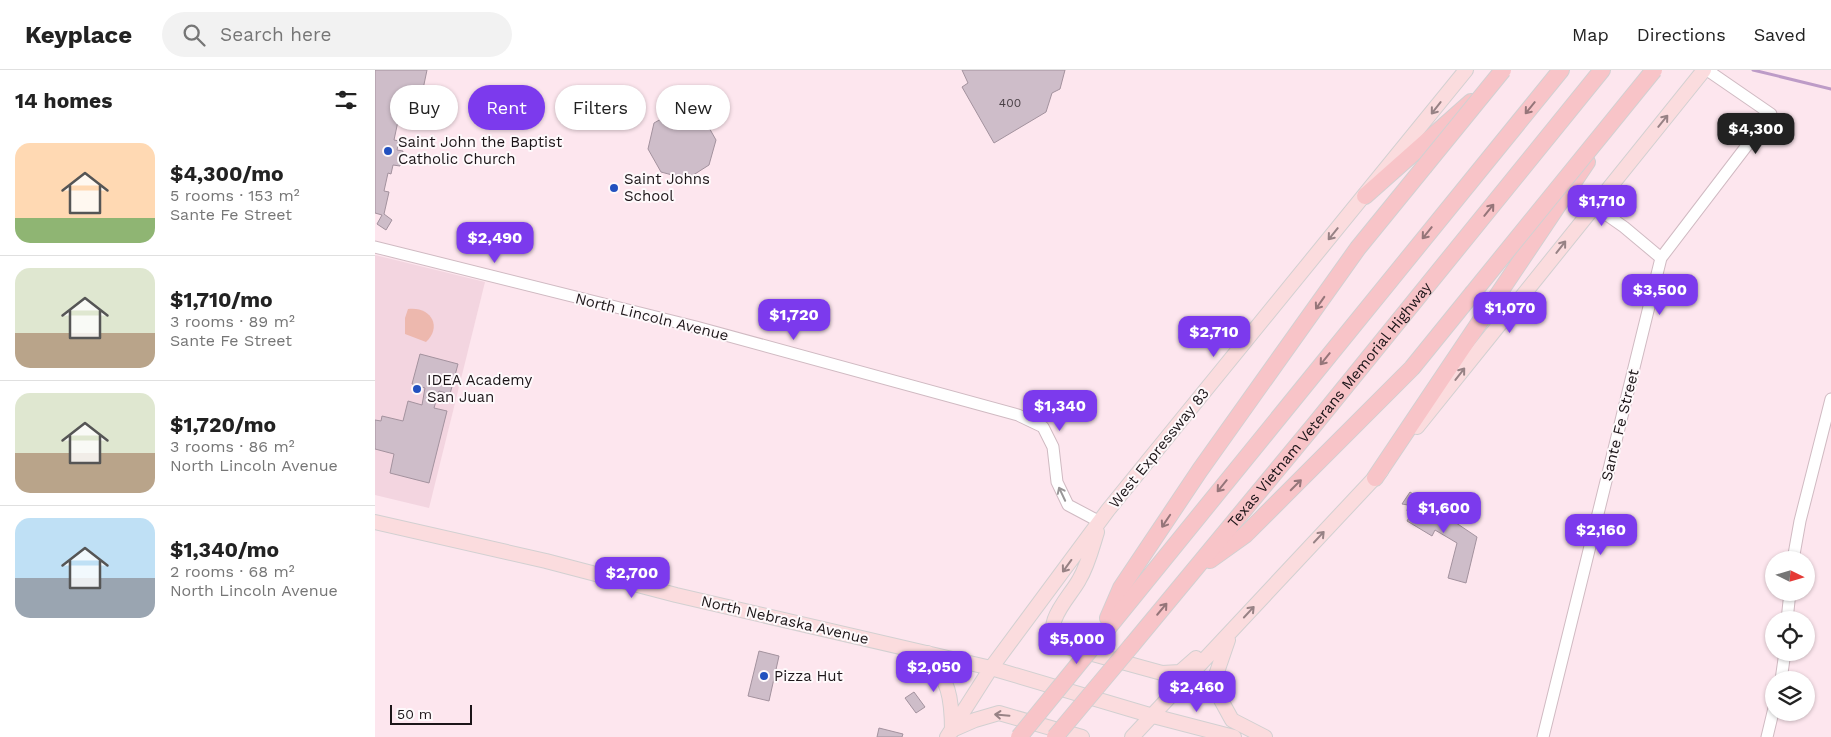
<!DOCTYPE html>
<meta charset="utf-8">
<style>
:root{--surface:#fff;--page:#f2f2f2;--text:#222;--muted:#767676;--line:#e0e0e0;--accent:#7c3aed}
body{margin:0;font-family:"Work Sans",sans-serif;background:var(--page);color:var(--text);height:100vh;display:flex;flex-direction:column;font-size:19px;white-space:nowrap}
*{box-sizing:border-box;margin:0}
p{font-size:16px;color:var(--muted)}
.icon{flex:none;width:28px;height:28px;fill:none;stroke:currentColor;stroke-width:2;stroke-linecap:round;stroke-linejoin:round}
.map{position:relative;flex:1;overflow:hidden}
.panel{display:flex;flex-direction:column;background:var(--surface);width:375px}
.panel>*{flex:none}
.top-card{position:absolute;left:15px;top:15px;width:475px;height:45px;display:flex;gap:10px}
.needle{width:32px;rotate:95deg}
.fabs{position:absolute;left:1390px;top:481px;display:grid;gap:10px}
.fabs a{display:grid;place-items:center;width:50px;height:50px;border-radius:50%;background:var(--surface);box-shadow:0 1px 4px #0004;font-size:25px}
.scale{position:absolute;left:15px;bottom:12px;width:82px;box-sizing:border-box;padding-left:5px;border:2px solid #1c1518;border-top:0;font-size:14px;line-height:18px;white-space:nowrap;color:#1c1518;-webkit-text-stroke:4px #fef9fb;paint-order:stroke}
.price{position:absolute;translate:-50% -42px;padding:0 11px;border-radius:10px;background:var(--accent);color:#fff;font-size:16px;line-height:32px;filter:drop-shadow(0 1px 2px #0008)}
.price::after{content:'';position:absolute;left:50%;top:30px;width:15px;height:11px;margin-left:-8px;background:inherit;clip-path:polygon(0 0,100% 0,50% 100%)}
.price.selected{background:#222;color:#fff}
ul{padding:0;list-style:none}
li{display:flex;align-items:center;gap:15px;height:125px;padding:0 15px}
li+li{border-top:1px solid var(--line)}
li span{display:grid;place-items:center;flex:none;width:140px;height:100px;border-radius:15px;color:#555}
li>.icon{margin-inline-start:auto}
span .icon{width:60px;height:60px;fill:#fffc;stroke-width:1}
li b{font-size:21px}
h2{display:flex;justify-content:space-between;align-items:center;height:60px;padding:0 15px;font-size:21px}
.pill{padding:0 18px;border-radius:22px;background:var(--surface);box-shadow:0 1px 4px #0004;font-size:18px;line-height:45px}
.pill.selected{background:var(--accent);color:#fff}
header{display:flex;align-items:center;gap:30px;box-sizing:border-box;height:70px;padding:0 25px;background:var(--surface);border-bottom:1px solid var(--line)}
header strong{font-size:24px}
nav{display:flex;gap:28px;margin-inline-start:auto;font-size:18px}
.search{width:350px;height:45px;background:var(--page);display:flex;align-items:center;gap:12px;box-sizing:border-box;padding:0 18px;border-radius:28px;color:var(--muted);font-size:19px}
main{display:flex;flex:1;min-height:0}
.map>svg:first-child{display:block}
</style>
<header>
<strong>Keyplace</strong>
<div class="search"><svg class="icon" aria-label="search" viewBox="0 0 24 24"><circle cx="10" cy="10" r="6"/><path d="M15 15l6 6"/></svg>Search here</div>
<nav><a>Map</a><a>Directions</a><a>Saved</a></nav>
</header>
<main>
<section class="panel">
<h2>14 homes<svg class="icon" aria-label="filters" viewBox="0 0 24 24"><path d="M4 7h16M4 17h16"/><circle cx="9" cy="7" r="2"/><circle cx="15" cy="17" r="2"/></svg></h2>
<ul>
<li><span style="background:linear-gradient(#ffd9b3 75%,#8fb573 0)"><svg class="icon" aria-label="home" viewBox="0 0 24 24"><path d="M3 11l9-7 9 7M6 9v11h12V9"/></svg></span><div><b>$4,300/mo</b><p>5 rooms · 153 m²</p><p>Sante Fe Street</p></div></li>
<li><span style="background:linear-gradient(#dfe7d0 65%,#b9a48a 0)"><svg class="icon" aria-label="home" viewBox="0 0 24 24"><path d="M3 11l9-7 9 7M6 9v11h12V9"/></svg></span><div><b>$1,710/mo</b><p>3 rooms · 89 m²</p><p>Sante Fe Street</p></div></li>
<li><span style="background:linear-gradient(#dfe7d0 60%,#b9a48a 0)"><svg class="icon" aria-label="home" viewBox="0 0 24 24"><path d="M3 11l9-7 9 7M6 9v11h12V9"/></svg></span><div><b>$1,720/mo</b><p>3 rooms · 86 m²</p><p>North Lincoln Avenue</p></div></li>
<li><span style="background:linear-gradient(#bfe0f5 60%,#9aa5b1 0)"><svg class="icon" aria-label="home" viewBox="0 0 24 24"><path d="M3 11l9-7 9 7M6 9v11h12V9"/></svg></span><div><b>$1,340/mo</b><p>2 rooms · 68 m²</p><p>North Lincoln Avenue</p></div></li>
</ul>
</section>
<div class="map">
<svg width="1456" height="667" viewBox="0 0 1456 667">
<rect width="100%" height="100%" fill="#fde6ee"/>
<path fill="#f3d5e0" d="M0,185L110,212L54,438L0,425Z"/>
<path fill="#edb8ae" d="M33,239C55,236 68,256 51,272L30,264V248Z"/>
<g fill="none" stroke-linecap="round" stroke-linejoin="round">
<path stroke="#bd9bc7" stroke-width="3" d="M1378,0L1456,19"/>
</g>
<path fill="#cebdc9" stroke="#a3929e" d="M0,0H52L47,24L55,26L53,34L49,33L47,43L26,37L19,70L24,71L22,80L28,81L25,96L18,95L16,104L13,103L9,121L14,122L9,144L17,150L11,160L2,154L7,145L0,143Z
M587,0H690L685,19L677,23L671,42L619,73L587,17L593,13Z
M302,40L328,47L341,70L334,95L312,109L286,102L273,79L279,53Z
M45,284L83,294L75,324L64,321L59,338L72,341L54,413L15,403L19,384L0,379V350L6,351L7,346L28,351L33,331L47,335L50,318L37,314Z
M1035,422L1102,467L1091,513L1073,508L1082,473L1060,460L1057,466L1032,451L1036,444L1032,441L1033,435L1027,434Z
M384,581L404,586L394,631L373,626Z
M539,622L550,637L541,643L530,628Z
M504,658L528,664L527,667H502Z"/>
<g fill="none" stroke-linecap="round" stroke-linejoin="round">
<defs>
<path id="minor" d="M1219,136L1249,157L1286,188
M0,177L321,257L643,345L668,357L678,377L682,412L693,435L725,452
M1418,490L1425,451L1456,329
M1412,550L1415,522
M1406,610L1410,582
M1168,667L1286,188L1396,44L1332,0
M1392,667L1399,638"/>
<path id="major" d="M1042,357L1329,0
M0,452L171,491L301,525L616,598L778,646L859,667
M722,462C717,478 713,495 704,510C695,527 664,555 685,575L787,603L805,602L821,588
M853,570L841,605L846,630L857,650L890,667
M553,583C573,612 577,625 577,661
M577,660L600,650L624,643L707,667
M572,667L616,598L733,440L1091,0
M757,667L1006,401"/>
<g id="highway">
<path d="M990,126L1096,32"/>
<path d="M1000,408L1212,92"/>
<path d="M835,490L870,465L1037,298L1097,224"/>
<path d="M733,548L746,518L825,400L983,178L1049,97"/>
<path d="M724,569L1186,0"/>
<path id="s1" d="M757,575L940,354L1227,0"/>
</g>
</defs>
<use href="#minor" stroke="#d0bac2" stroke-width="13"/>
<use href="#major" stroke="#d2d0d1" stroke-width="16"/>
<use href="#highway" stroke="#d2d0d1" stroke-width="18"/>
<use href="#minor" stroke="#fff" stroke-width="11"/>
<use href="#major" stroke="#fbdcde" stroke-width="14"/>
<use href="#highway" stroke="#f8c4c8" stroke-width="16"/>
<defs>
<path id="highway-bridge" d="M1049,97L1128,0
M1097,224L1279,0
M644,667L724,569
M680,667L757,575"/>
</defs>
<use href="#highway-bridge" stroke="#d2d0d1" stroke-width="18" stroke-linecap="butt"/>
<use href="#highway-bridge" stroke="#f8c4c8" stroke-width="16"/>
</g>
<defs><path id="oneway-shaft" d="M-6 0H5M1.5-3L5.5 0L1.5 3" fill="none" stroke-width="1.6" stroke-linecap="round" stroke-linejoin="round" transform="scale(1.25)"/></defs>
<g stroke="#978285">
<use href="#oneway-shaft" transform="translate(1061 38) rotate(128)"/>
<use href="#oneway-shaft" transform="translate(1288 51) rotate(-51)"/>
<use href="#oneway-shaft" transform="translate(958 164) rotate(129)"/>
<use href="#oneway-shaft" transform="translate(1186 177) rotate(-52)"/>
<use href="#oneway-shaft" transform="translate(1085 304) rotate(-52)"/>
<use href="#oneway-shaft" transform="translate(944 467) rotate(-47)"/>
<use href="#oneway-shaft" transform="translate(692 496) rotate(126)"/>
<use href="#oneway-shaft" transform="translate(874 542) rotate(-47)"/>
<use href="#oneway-shaft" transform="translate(627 645) rotate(-175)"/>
</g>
<g stroke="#957579">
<use href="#oneway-shaft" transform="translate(1155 38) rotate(129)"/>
<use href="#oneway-shaft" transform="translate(1114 140) rotate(-51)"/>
<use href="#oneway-shaft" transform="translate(1052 163) rotate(129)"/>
<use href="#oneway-shaft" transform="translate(945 233) rotate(125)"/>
<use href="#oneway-shaft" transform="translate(950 289) rotate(129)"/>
<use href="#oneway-shaft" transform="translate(921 415) rotate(-45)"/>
<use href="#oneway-shaft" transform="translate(847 416) rotate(129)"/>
<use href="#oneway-shaft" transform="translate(791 451) rotate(124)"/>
<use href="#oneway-shaft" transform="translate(787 539) rotate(-50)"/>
</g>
<use stroke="#999697" href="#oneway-shaft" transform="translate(687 424) rotate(-115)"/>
<g fill="#2251bf" stroke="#fef9fb" stroke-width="2">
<circle cx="13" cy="81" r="5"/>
<circle cx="239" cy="118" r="5"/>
<circle cx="42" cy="319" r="5"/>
<circle cx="389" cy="606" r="5"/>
</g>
<g text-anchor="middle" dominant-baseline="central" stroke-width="4" stroke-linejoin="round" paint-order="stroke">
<g font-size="12" fill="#483f44">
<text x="635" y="33">400</text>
</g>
<g font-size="15" fill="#1c1518" stroke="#fef9fb" text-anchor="start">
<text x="23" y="72">Saint John the Baptist<tspan x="23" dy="17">Catholic Church</tspan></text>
<text x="249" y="109">Saint Johns<tspan x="249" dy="17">School</tspan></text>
<text x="52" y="310">IDEA Academy<tspan x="52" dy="17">San Juan</tspan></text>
<text x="399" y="606">Pizza Hut</text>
</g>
<g font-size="15" fill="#1c1518" stroke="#fef9fb">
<text transform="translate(277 247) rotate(14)">North Lincoln Avenue</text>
<text stroke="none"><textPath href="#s1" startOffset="311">Texas Vietnam Veterans Memorial Highway</textPath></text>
<text transform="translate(1245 355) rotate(-76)">Sante Fe Street</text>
<text transform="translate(784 378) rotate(-51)">West Expressway 83</text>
<text transform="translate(410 550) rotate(13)">North Nebraska Avenue</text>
</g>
</g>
</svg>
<div class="fabs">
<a><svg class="needle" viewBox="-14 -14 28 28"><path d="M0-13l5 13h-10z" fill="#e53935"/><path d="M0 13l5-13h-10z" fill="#767676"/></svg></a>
<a><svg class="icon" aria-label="locate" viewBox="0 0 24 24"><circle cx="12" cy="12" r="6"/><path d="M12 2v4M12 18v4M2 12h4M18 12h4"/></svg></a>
<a><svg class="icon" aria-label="layers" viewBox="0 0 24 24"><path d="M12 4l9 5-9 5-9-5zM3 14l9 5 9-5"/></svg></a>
</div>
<div class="scale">50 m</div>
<b class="price selected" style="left:1381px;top:85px">$4,300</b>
<b class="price" style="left:1227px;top:157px">$1,710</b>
<b class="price" style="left:120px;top:194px">$2,490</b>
<b class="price" style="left:1285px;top:246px">$3,500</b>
<b class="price" style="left:1135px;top:264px">$1,070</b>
<b class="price" style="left:419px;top:271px">$1,720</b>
<b class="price" style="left:839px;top:288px">$2,710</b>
<b class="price" style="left:685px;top:362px">$1,340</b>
<b class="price" style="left:1069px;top:464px">$1,600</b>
<b class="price" style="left:1226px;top:486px">$2,160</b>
<b class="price" style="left:257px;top:529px">$2,700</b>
<b class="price" style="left:702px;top:595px">$5,000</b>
<b class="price" style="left:559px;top:623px">$2,050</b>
<b class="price" style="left:822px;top:643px">$2,460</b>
<div class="top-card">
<a class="pill">Buy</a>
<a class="pill selected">Rent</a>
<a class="pill">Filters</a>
<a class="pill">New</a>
</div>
</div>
</main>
